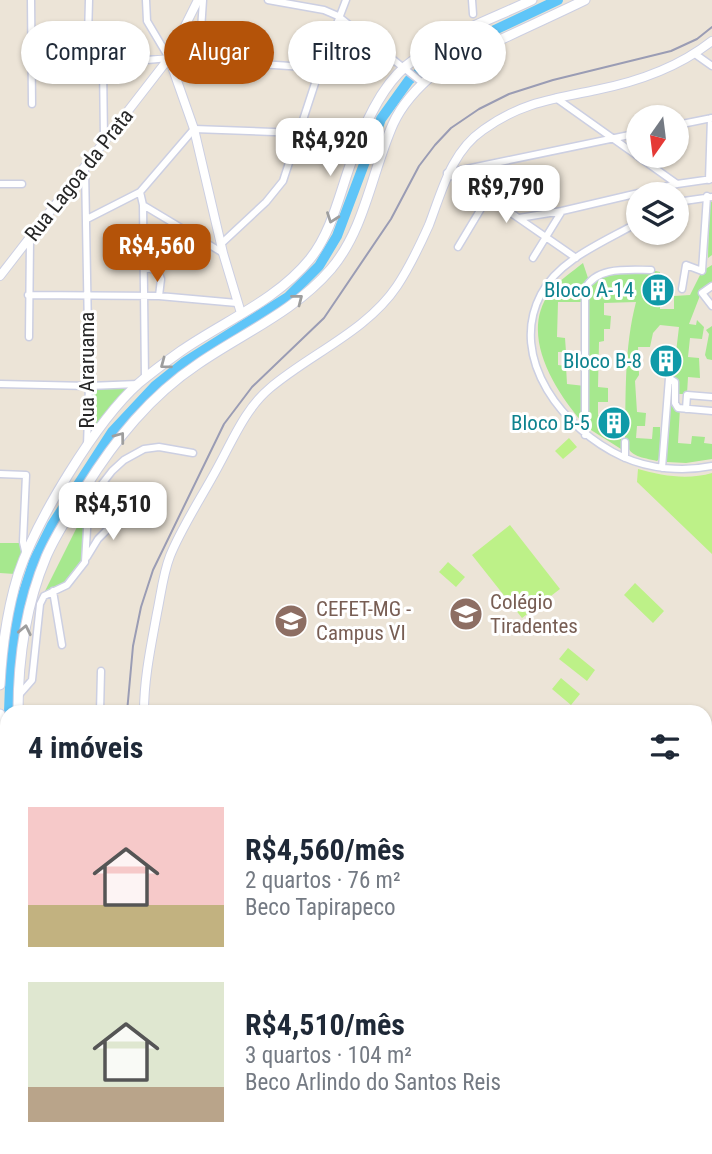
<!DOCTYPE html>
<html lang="pt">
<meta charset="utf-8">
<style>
:root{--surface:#fff;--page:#f6f6f7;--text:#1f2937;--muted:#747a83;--accent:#b45309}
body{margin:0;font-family:"Roboto Condensed",sans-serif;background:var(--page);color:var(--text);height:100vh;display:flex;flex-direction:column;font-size:26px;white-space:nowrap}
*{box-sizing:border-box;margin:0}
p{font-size:23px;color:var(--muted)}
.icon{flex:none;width:38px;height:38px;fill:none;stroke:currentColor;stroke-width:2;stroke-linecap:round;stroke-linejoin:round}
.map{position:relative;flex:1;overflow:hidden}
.drawer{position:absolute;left:0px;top:705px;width:712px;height:450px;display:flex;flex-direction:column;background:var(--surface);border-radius:21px 21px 0 0;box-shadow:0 2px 5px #0004}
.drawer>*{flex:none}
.top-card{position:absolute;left:21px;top:21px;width:670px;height:63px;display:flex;gap:14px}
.needle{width:46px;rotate:194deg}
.controls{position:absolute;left:626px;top:105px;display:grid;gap:14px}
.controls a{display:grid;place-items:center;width:63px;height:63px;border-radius:50%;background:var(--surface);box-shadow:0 2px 5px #0004;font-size:35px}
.price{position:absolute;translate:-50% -60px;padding:0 16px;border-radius:14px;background:#fff;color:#222;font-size:23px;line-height:46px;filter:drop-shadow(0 2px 4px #0008)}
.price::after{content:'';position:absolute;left:50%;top:42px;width:21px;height:16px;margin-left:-10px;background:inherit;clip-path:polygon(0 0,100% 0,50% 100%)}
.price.active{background:var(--accent);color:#fff}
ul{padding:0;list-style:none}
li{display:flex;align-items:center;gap:21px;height:175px;padding:0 28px}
li span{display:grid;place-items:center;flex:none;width:196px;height:140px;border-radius:0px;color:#555}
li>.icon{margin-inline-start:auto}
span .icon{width:84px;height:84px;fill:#fffc;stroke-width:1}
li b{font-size:30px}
h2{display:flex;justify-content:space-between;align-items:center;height:84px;padding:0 28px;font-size:30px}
.tag{padding:0 24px;border-radius:32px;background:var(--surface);box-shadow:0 2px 5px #0004;font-size:24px;line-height:63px}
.tag.active{background:var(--accent);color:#fff}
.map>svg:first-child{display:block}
</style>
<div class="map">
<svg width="712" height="1154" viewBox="0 0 712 1154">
<rect width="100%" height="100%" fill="#ece4d7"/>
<path fill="#a6e88e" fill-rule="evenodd" d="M712,201V255L708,258L709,205Z
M583,263L589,281L596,276L651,270L660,272V284L650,285V296H660V309H674V296L690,295L702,271L712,265V286L701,293L689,324L696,325L697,320L704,327L702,339L690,338L688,357L699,358L700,378L688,377L687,394H676L675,403L680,408L678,443L691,444L692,436L705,437L704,443L712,444V459L686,463L667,462L666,455L663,454L670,378L674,369L679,327L660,325L653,333L650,347H638L639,375L635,381L637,412L646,413L645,426H637L636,438L652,439L653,427H660V458L657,461C642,457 631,458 625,442C626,395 624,348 636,302L604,303V315L611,316L610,329H604V341L599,342L598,387L608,388V402H598V415L606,416L607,430H622L621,449L591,430L588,418L583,417L582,422C554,389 519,334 550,292C559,280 572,272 583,263ZM558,302H585V386L567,384L566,366L558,365V352H566L565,338L557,337Z
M712,326V360L707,359L705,355L709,334L706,330Z
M131,387L90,437L92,389Z
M84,513C85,560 92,575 43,595Z
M0,543H23L25,554L15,574L0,573Z"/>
<path fill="#bdf188" d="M569,438L577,447L563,459L555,451Z
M638,469C662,476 688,480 712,473V554L637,482Z
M510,525L560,589L522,618L472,555Z
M448,562L465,577L456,587L439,572Z
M635,583L664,611L653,623L624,595Z
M568,648L595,670L587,681L559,659Z
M561,678L580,694L571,705L552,689Z"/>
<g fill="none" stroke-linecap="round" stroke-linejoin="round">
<path stroke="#5fc5f8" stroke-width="10" d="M9,712L11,658L20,604L34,561L52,525L112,432L155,386L185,362L288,297L319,266L337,236L381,119L409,80L442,55L558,0
M0,948L7,902"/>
<defs>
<path id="minor" d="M31,0L32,104
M89,0L88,37L103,64L104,141
M146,0L147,21L169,58
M268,0L324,10L338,16L424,84
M472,0L473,14
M201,30L203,0
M695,54L712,66
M31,63L103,64L169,58L320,68
M556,98L677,184
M677,125L712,118
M85,168L89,386L87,446
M447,173L639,133
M447,173L488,197L576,258
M709,180L711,118
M0,184H22
M140,192L143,205L145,379
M677,202L712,197
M143,205L223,253
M519,218L562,211L677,184L712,179
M87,219L140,192L194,129L299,133
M639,222C606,241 559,259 541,294C507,359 564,430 623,457C650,469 683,472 712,466
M222,243L266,202L283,181L320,68L346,0
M458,247L488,197
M533,258L562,211
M143,267L158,271L161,279L159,296
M712,286L702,293L712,306
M682,289L686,265L702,271L707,196
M28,295L159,296L237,303
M29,337L30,239
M0,384L89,386L138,384
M686,409L687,395L712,397
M585,435V289C596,266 629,270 651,270
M625,458V442
M662,468L669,378L675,382V403L678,408L712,411
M0,474L26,475L23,542L26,555
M87,557L98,539L126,511
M53,591L62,645
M18,696L32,680L40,604L44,596L67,585L85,562L88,513L102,484L112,471L124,460L144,449L159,447L193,453
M100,712L101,671
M705,862L712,865
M705,1035L712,1030
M705,1047L712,1046
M506,1154L527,1148"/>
<path id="tertiary" d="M169,58L194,129L223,253L241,313
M0,276L169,58L198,0
M144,712C144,678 151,646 157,613C161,594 163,574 170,556C182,526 205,492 220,463C234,437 247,407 270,388C310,354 367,331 397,286C409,268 420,245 429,225C442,191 451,152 483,130C520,103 552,99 596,90C637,82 679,67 712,41
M229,1148V1154
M236,1148V1154"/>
<path id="secondary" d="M0,685C2,647 7,611 18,575C36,521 96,421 139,383C152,372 167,361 181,351C224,321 276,301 310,259C333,230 340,191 353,157C364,126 380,88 406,66C442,36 490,20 532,0
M18,712C18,659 25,607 46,557C56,533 72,511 85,488C115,440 150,396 198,364C243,333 294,312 331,269C365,229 372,171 393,124C402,104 420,85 437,71C448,62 466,57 479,50C514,33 550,17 585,0
M0,714V816
M0,988L7,972
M705,1056L712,1053
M705,1070L712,1072
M705,1079L712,1081
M684,1148L690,1152L712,1153
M600,1154L605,1148
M611,1154L616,1148"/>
<path id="primary" d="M0,821H7
M705,824H712
M0,832H7
M705,835H712"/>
</defs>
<use href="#minor" stroke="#cccfe2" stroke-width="9"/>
<use href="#tertiary" stroke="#cccfe2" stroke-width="10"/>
<use href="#secondary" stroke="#cccfe2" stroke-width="11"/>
<use href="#primary" stroke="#c7c7c7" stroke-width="12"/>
<use href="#minor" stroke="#fff" stroke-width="6"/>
<use href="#tertiary" stroke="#fff" stroke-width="8"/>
<use href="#secondary" stroke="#fff" stroke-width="9"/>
<use href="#primary" stroke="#fcdf4b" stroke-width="10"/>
<path stroke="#9a9cb4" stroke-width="2" d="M127,712L133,646L141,607L153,570L224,424L252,387L324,318L391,219L419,166L435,145L451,128L479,109L509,94L553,80L671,51L697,39L712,27
M705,1006L712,1000
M705,1024L712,1018
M52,1154L54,1148
M426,1154L444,1148
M444,1154L463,1148
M474,1154L491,1148"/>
</g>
<defs><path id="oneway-chevron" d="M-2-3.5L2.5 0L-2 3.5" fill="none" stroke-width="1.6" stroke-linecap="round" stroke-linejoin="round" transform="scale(1.75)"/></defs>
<g stroke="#9e9e9e">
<use href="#oneway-chevron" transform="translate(332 218) rotate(110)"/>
<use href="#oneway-chevron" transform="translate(298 299) rotate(-38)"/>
<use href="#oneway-chevron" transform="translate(165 364) rotate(143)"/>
<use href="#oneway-chevron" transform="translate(120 437) rotate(-53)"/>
<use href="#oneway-chevron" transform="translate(25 630) rotate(-78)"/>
</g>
<defs>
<symbol id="building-disc" viewBox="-11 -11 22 22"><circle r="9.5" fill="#0f9aa8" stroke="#fff"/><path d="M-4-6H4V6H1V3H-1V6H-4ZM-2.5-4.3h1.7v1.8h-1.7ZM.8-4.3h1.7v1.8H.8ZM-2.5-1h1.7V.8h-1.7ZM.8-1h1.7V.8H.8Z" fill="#fff"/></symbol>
<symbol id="school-disc" viewBox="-11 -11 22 22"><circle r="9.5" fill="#8d6e63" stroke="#fff"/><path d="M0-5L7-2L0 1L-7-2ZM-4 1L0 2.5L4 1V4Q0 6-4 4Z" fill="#fff"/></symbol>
<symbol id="university-disc" viewBox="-11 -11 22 22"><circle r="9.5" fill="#8d6e63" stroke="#fff"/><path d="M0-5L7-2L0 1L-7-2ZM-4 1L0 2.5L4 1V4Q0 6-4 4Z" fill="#fff"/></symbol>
</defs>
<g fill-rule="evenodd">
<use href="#building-disc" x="639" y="271" width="38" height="38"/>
<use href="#building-disc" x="647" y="342" width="38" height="38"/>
<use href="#building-disc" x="595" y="404" width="38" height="38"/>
<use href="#school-disc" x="447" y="595" width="38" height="38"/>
<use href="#university-disc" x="272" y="602" width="38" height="38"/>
</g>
<g text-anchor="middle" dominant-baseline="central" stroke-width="6" stroke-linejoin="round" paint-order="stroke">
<g font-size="21" fill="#272727" stroke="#fff">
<text transform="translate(79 175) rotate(-52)">Rua Lagoa da Prata</text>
<text transform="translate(87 370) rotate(-90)">Rua Araruama</text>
</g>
<g font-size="21" fill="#0d838f" stroke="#fff" text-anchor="end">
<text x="634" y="290">Bloco A-14</text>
<text x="642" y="361">Bloco B-8</text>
<text x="590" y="423">Bloco B-5</text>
</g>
<g font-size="21" fill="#785e54" stroke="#fff" text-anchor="start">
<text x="490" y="602">Colégio<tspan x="490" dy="24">Tiradentes</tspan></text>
<text x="316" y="609">CEFET-MG -<tspan x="316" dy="24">Campus VI</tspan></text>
</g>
</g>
</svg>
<div class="controls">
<a><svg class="needle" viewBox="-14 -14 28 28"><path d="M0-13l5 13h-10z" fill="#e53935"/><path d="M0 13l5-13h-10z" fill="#747a83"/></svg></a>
<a><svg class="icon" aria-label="layers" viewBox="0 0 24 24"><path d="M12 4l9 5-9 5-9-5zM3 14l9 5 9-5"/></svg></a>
</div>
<b class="price" style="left:330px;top:178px">R$4,920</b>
<b class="price" style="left:506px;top:225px">R$9,790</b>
<b class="price active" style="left:157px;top:284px">R$4,560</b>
<b class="price" style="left:113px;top:542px">R$4,510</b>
<div class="top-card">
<a class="tag">Comprar</a>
<a class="tag active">Alugar</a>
<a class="tag">Filtros</a>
<a class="tag">Novo</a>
</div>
<section class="drawer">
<h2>4 imóveis<svg class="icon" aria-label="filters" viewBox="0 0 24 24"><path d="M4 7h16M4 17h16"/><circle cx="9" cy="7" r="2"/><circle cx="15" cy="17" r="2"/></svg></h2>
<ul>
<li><span style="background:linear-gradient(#f6c9c9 70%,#c2b280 0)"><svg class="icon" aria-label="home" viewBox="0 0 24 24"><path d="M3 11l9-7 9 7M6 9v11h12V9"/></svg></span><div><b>R$4,560/mês</b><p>2 quartos · 76 m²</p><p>Beco Tapirapeco</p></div></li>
<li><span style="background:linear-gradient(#dfe7d0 75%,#b9a48a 0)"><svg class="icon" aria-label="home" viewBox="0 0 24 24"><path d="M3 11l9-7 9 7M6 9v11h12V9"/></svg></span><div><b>R$4,510/mês</b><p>3 quartos · 104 m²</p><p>Beco Arlindo do Santos Reis</p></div></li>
</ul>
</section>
</div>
